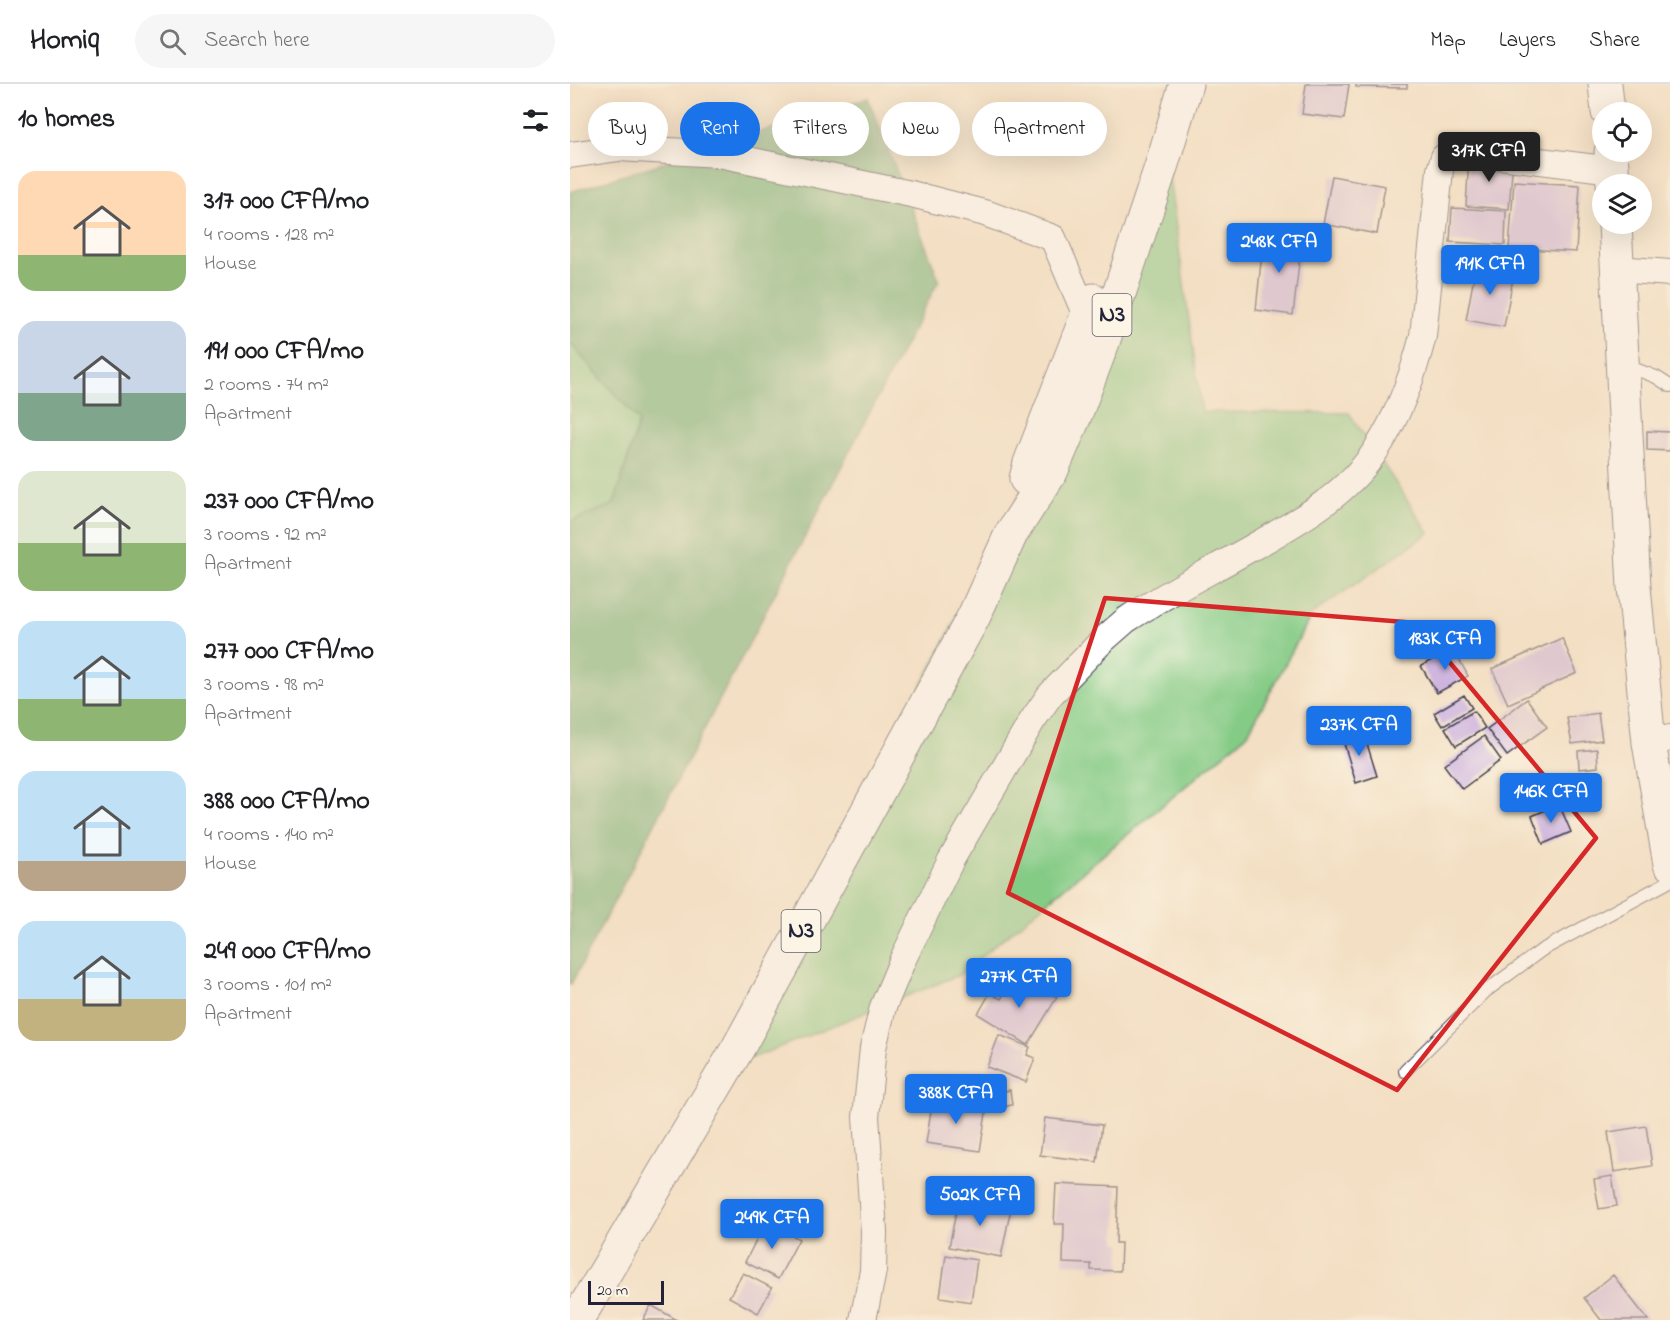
<!DOCTYPE html>
<meta charset="utf-8">
<style>
:root{--surface:#fff;--page:#f6f6f6;--text:#202124;--muted:#757577;--line:#e0e0e0;--accent:#1a73e8}
body{margin:0;font-family:"Indie Flower",sans-serif;background:var(--page);color:var(--text);height:100vh;display:flex;flex-direction:column;font-size:22px;white-space:nowrap}
*{box-sizing:border-box;margin:0}
p{font-size:20px;color:var(--muted)}
.icon{flex:none;width:33px;height:33px;fill:none;stroke:currentColor;stroke-width:2;stroke-linecap:round;stroke-linejoin:round}
.map{position:relative;flex:1;overflow:hidden}
.details{display:flex;flex-direction:column;background:var(--surface);width:570px}
.details>*{flex:none}
.banner{position:absolute;left:18px;top:18px;width:570px;height:54px;display:flex;gap:12px}
.tools{position:absolute;left:1022px;top:18px;display:grid;gap:12px}
.tools a{display:grid;place-items:center;width:60px;height:60px;border-radius:50%;background:var(--surface);box-shadow:0 6px 24px #0002;font-size:30px}
.scale{position:absolute;left:18px;bottom:15px;width:76px;box-sizing:border-box;padding-left:6px;border:3px solid #22223b;border-top:0;font-size:16px;line-height:21px;white-space:nowrap;color:#22223b;-webkit-text-stroke:4px #fcf5e5;paint-order:stroke}
.price{position:absolute;translate:-50% -51px;padding:0 14px;border-radius:6px;background:var(--accent);color:#fff;font-size:20px;line-height:39px;filter:drop-shadow(0 2px 3px #0008)}
.price::after{content:'';position:absolute;left:50%;top:36px;width:18px;height:14px;margin-left:-9px;background:inherit;clip-path:polygon(0 0,100% 0,50% 100%)}
.price.active{background:#222;color:#fff}
ul{padding:0;list-style:none}
li{display:flex;align-items:center;gap:18px;height:150px;padding:0 18px}
li span{display:grid;place-items:center;flex:none;width:168px;height:120px;border-radius:18px;color:#555}
li>.icon{margin-inline-start:auto}
span .icon{width:72px;height:72px;fill:#fffc;stroke-width:1}
li b{font-size:26px}
h2{display:flex;justify-content:space-between;align-items:center;height:72px;padding:0 18px;font-size:26px}
.chip{padding:0 21px;border-radius:27px;background:var(--surface);box-shadow:0 6px 24px #0002;font-size:21px;line-height:54px}
.chip.active{background:var(--accent);color:#fff}
header{display:flex;align-items:center;gap:36px;box-sizing:border-box;height:84px;padding:0 30px;background:var(--surface);border-bottom:2px solid var(--line)}
header strong{font-size:28px}
nav{display:flex;gap:33px;margin-inline-start:auto;font-size:21px}
.search{width:420px;height:54px;background:var(--page);display:flex;align-items:center;gap:15px;box-sizing:border-box;padding:0 21px;border-radius:33px;color:var(--muted);font-size:22px}
main{display:flex;flex:1;min-height:0}
.map>svg:first-child{display:block}
</style>
<header>
<strong>Homiq</strong>
<div class="search"><svg class="icon" aria-label="search" viewBox="0 0 24 24"><circle cx="10" cy="10" r="6"/><path d="M15 15l6 6"/></svg>Search here</div>
<nav><a>Map</a><a>Layers</a><a>Share</a></nav>
</header>
<main>
<section class="details">
<h2>10 homes<svg class="icon" aria-label="filters" viewBox="0 0 24 24"><path d="M4 7h16M4 17h16"/><circle cx="9" cy="7" r="2"/><circle cx="15" cy="17" r="2"/></svg></h2>
<ul>
<li><span style="background:linear-gradient(#ffd9b3 70%,#8fb573 0)"><svg class="icon" aria-label="home" viewBox="0 0 24 24"><path d="M3 11l9-7 9 7M6 9v11h12V9"/></svg></span><div><b>317 000 CFA/mo</b><p>4 rooms · 128 m²</p><p>House</p></div></li>
<li><span style="background:linear-gradient(#c9d6e8 60%,#7fa58c 0)"><svg class="icon" aria-label="home" viewBox="0 0 24 24"><path d="M3 11l9-7 9 7M6 9v11h12V9"/></svg></span><div><b>191 000 CFA/mo</b><p>2 rooms · 74 m²</p><p>Apartment</p></div></li>
<li><span style="background:linear-gradient(#dfe7d0 60%,#8fb573 0)"><svg class="icon" aria-label="home" viewBox="0 0 24 24"><path d="M3 11l9-7 9 7M6 9v11h12V9"/></svg></span><div><b>237 000 CFA/mo</b><p>3 rooms · 92 m²</p><p>Apartment</p></div></li>
<li><span style="background:linear-gradient(#bfe0f5 65%,#8fb573 0)"><svg class="icon" aria-label="home" viewBox="0 0 24 24"><path d="M3 11l9-7 9 7M6 9v11h12V9"/></svg></span><div><b>277 000 CFA/mo</b><p>3 rooms · 98 m²</p><p>Apartment</p></div></li>
<li><span style="background:linear-gradient(#bfe0f5 75%,#b9a48a 0)"><svg class="icon" aria-label="home" viewBox="0 0 24 24"><path d="M3 11l9-7 9 7M6 9v11h12V9"/></svg></span><div><b>388 000 CFA/mo</b><p>4 rooms · 140 m²</p><p>House</p></div></li>
<li><span style="background:linear-gradient(#bfe0f5 65%,#c2b280 0)"><svg class="icon" aria-label="home" viewBox="0 0 24 24"><path d="M3 11l9-7 9 7M6 9v11h12V9"/></svg></span><div><b>249 000 CFA/mo</b><p>3 rooms · 101 m²</p><p>Apartment</p></div></li>
</ul>
</section>
<div class="map">
<svg width="1100" height="1236" viewBox="0 0 1100 1236">
<rect width="100%" height="100%" fill="#fcf5e5"/>
<filter id="ink" filterUnits="userSpaceOnUse"><feTurbulence type="fractalNoise" baseFrequency=".0167" numOctaves="2"/><feDisplacementMap in="SourceGraphic" scale="12" xChannelSelector="R" yChannelSelector="G"/><feConvolveMatrix kernelMatrix="1 2 1 2 8 2 1 2 1" color-interpolation-filters="sRGB"/></filter>
<filter id="wash" filterUnits="userSpaceOnUse"><feTurbulence type="fractalNoise" baseFrequency=".008" numOctaves="4" result="noise"/><feDisplacementMap in="SourceGraphic" scale="24" xChannelSelector="R" yChannelSelector="G"/><feGaussianBlur stdDeviation="1.35" result="paint"/><feColorMatrix in="noise" values="0 0 0 0 0 0 0 0 0 0 0 0 0 0 0 0 0 1.4 0 .05"/><feComposite in="paint" operator="in"/></filter>
<g filter="url(#wash)">
<rect width="100%" height="100%" fill="#f3dfc3"/>
<path fill="#84cb85" stroke="#537660" stroke-width="1.5" d="M597,80L632,328L779,329L859,449L742,530L677,651L389,891L155,985L529,255Z
M0,259L69,337L44,420L0,438Z"/>
<path fill="#6baf72" stroke="#466856" stroke-width="1.5" d="M298,14L369,196L0,902V438L44,420L69,337L0,259V108Z"/>
<g id="blocks">
<path fill="#c9adde" d="M736,0H779L774,35L732,30Z
M786,0H837V4L786,3Z
M899,73L943,76L939,125L896,122Z
M762,92L815,102L807,150L753,140Z
M944,97L1010,101L1006,168L939,164Z
M882,124L936,127L935,161L880,158Z
M694,149L732,153L723,231L686,226Z
M906,182L944,189L934,243L896,236Z
M1077,347L1100,348V367L1077,366Z
M992,554L1007,589L938,620L922,585Z
M883,564L898,592L867,609L851,582Z
M894,611L902,624L872,642L864,629Z
M957,615L977,643L937,672L917,645Z
M904,627L915,644L886,662L875,644Z
M1028,629L1032,656L1002,660L997,634Z
M793,647L807,692L786,699L772,653Z
M914,652L931,676L892,705L874,681Z
M1027,665L1028,683L1009,685L1008,667Z
M989,720L1001,748L973,760L962,732Z
M447,889L487,913L458,961L408,930L420,909L431,915Z
M429,951L460,963L457,971L465,974L456,998L417,983Z
M440,1006L442,1021L428,1024L426,1009Z
M363,1014L417,1023L410,1067L356,1059Z
M475,1034L532,1041L527,1078L470,1071Z
M1076,1042L1082,1082L1044,1088L1038,1048Z
M1042,1092L1047,1122L1029,1125L1024,1095Z
M486,1100L548,1103L546,1159H551L550,1187L521,1186V1180L493,1179L494,1140H484Z
M389,1113L441,1124L431,1173L379,1163Z
M196,1137L229,1155L208,1195L175,1178Z
M376,1171L407,1176L401,1218L370,1213Z
M173,1189L202,1204L188,1229L159,1213Z
M1043,1191L1078,1236H1031L1014,1214Z
M81,1221L107,1236H73Z"/>
</g>
</g>
<g filter="url(#ink)">
<use href="#blocks" fill-opacity="0" stroke="#413e4f" stroke-width="1.5"/>
<g fill="none" stroke-linecap="round" stroke-linejoin="round">
<defs>
<path id="service" d="M1055,281L1086,293L1100,302
M835,987L916,907L972,866L1100,797"/>
<path id="minor" d="M0,71L49,64L149,70L341,110L415,129L483,154L517,234
M1047,185L1100,189
M1079,659L1100,654
M293,1236L303,1187L304,1148L296,1033L303,964L313,923L333,875L381,776L462,637L480,611L532,557L556,536C594,511 635,490 674,468C722,441 776,413 806,366C829,331 843,292 853,252L870,86L874,73L882,68L891,67L1042,86"/>
<path id="primary" d="M1035,0L1038,28
M1041,68L1043,100
M1045,140L1064,503L1079,659L1100,780"/>
<path id="trunk" d="M456,395L460,379L523,216
M7,1236L168,964L404,532L441,450L481,388L504,334L533,258L592,80L616,0"/>
</defs>
<use href="#service" stroke="#413e4f" stroke-width="14"/>
<use href="#minor" stroke="#413e4f" stroke-width="28"/>
<use href="#primary" stroke="#413e4f" stroke-width="35"/>
<use href="#trunk" stroke="#413e4f" stroke-width="35"/>
<use href="#service" stroke="#fff" stroke-width="12"/>
<use href="#minor" stroke="#fff" stroke-width="26"/>
<use href="#primary" stroke="#fff" stroke-width="33"/>
<use href="#trunk" stroke="#fff" stroke-width="33"/>
</g>
</g>
<path d="M0 0H1100V1236H0ZM535,514L847,539L1026,754L827,1006L438,809Z" fill="#f3dfc3" fill-opacity=".55" fill-rule="evenodd"/>
<path fill="none" stroke="#d62828" stroke-width="4.5" stroke-linejoin="round" d="M535,514L847,539L1026,754L827,1006L438,809Z"/>
<g text-anchor="middle" dominant-baseline="central" stroke-width="4.5" stroke-linejoin="round" paint-order="stroke">
<g fill="#fcf5e5" stroke="#63616e" stroke-width="1.5">
<rect x="522.5" y="210" width="39" height="42" rx="4.5"/>
<rect x="211.5" y="826" width="39" height="42" rx="4.5"/>
</g>
<g font-size="24" font-weight="bold" fill="#22223b">
<text x="542" y="231">N3</text>
<text x="231" y="847">N3</text>
</g>
</g>
</svg>
<div class="tools">
<a><svg class="icon" aria-label="locate" viewBox="0 0 24 24"><circle cx="12" cy="12" r="6"/><path d="M12 2v4M12 18v4M2 12h4M18 12h4"/></svg></a>
<a><svg class="icon" aria-label="layers" viewBox="0 0 24 24"><path d="M12 4l9 5-9 5-9-5zM3 14l9 5 9-5"/></svg></a>
</div>
<div class="scale">20 m</div>
<b class="price active" style="left:919px;top:99px">317K CFA</b>
<b class="price" style="left:709px;top:190px">248K CFA</b>
<b class="price" style="left:920px;top:212px">191K CFA</b>
<b class="price" style="left:875px;top:587px">183K CFA</b>
<b class="price" style="left:789px;top:673px">237K CFA</b>
<b class="price" style="left:981px;top:740px">146K CFA</b>
<b class="price" style="left:449px;top:925px">277K CFA</b>
<b class="price" style="left:386px;top:1041px">388K CFA</b>
<b class="price" style="left:410px;top:1143px">502K CFA</b>
<b class="price" style="left:202px;top:1166px">249K CFA</b>
<div class="banner">
<a class="chip">Buy</a>
<a class="chip active">Rent</a>
<a class="chip">Filters</a>
<a class="chip">New</a>
<a class="chip">Apartment</a>
</div>
</div>
</main>
